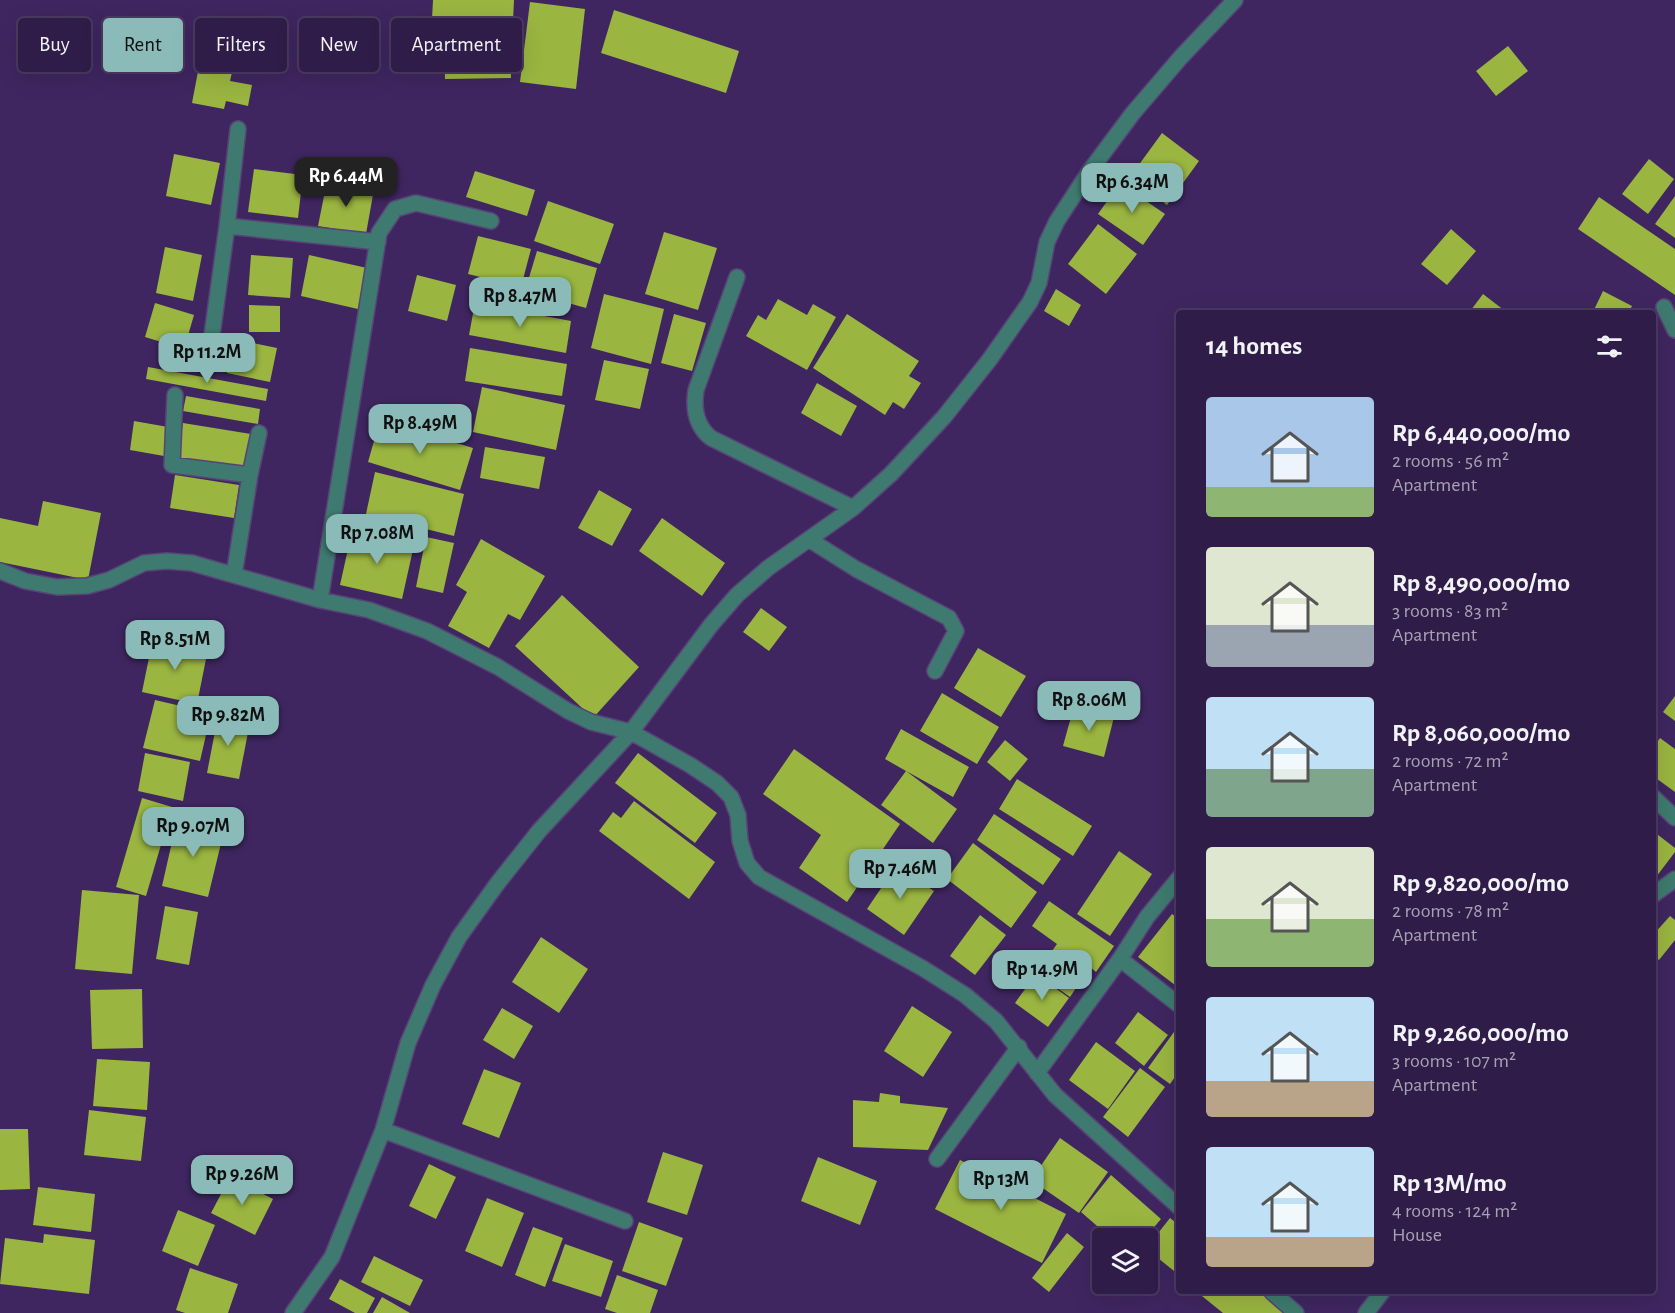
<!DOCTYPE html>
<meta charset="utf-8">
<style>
:root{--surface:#2f1c48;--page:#3b2952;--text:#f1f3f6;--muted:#a7a1b4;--line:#4a3a60;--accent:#8bbbb9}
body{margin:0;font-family:"Alegreya Sans",sans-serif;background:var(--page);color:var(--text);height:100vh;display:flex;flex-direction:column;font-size:22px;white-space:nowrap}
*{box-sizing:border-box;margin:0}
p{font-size:20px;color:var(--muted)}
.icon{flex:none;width:33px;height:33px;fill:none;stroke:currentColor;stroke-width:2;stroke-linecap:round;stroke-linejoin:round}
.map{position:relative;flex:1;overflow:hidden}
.side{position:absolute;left:1176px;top:310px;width:480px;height:984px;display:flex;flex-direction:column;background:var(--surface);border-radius:6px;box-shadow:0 6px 24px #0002,0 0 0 2px var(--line)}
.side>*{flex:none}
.hud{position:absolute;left:18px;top:18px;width:570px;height:54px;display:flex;gap:12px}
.buttons{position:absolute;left:1092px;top:1228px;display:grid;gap:12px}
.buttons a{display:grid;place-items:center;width:66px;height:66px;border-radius:6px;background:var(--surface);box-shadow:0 6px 24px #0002,0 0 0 2px var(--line);font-size:30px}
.price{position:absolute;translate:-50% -51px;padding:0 14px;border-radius:12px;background:var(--accent);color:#111;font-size:20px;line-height:39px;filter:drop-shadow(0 2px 3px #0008)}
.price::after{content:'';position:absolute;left:50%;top:36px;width:18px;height:14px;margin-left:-9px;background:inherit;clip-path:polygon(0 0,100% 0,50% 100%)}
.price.current{background:#222;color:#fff}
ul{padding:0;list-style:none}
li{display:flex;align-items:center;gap:18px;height:150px;padding:0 30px}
li span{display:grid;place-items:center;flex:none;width:168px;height:120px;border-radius:6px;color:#555}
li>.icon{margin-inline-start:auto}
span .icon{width:72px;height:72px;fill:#fffc;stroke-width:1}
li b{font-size:26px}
h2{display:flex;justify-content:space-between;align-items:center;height:72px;padding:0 30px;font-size:26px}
.chip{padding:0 21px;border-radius:6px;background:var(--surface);box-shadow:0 6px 24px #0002,0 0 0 2px var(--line);font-size:21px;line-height:54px}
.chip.current{background:var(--accent);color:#111}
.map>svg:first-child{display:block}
</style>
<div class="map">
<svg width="1675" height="1313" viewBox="0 0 1675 1313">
<rect width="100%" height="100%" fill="#3f2660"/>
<path fill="#9ab540" d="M433,0H514L513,21L432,19Z
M530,2L585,9L576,89L520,82Z
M614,10L739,51L726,93L601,53Z
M510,32L511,78L445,79L444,34Z
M1508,46L1528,71L1496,96L1476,71Z
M200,61L233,68L230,81L252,85L248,106L226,101L224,109L192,103Z
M1162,133L1199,161L1167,205L1130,177Z
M174,154L220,163L211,205L166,196Z
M1649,159L1674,179L1648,214L1622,194Z
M254,169L303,175L298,218L248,212Z
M475,171L535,190L527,216L466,197Z
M327,181L374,189L366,234L318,226Z
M1120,183L1165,214L1143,245L1098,214Z
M1675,196V238L1655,224Z
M1599,197L1675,249V295L1578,229Z
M548,201L614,224L600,264L534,241Z
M1098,224L1137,254L1106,294L1068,264Z
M1451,229L1476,251L1447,285L1421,264Z
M664,232L717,248L698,310L645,294Z
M478,236L531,249L521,287L468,274Z
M165,247L202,255L193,301L156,293Z
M537,251L597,268L586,308L525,291Z
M251,255L293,258L290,298L248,295Z
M309,255L367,268L358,309L301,296Z
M417,275L456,285L447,321L408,311Z
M1056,289L1081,305L1069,326L1044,311Z
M1603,291L1632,306L1628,314H1592Z
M604,294L664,309L651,364L591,348Z
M1483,294L1509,314H1468Z
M778,299L807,315L813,304L836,317L807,370L746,336L758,315L766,320Z
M155,303L194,315L184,349L145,337Z
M475,303L571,321L566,353L469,335Z
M249,305L280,306V332H249Z
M674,314L706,323L692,371L661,363Z
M847,314L919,361L909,376L921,383L904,409L893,402L885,415L813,368Z
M234,339L277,348L270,382L227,373Z
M470,348L567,364L562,396L465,381Z
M604,360L649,369L640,409L595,400Z
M148,367L268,389L266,401L146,379Z
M817,383L857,406L841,436L801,413Z
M482,387L565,405L556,450L473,432Z
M186,396L260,409L258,424L183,411Z
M380,420L473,448L460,490L368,462Z
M134,421L168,427L164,456L130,450Z
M183,423L251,434L246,470L177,458Z
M485,447L545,457L539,489L480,478Z
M375,472L464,494L454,536L366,514Z
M175,475L239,485L234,518L170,508Z
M599,490L632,509L612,546L578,528Z
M43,501L101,513L88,580L0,562V518L38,526Z
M662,518L725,563L702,596L639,551Z
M352,531L414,545L402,599L340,585Z
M426,537L454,543L443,593L416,587Z
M481,539L545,576L520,620L508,614L489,648L448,626L467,592L456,585Z
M562,595L639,667L593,718L515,646Z
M761,608L787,627L769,651L743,632Z
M153,638L208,649L197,704L142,692Z
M978,648L1026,676L1001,717L954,688Z
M942,693L999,727L977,764L920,731Z
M1675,696V721L1663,712Z
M155,700L211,713L200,761L143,748Z
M1074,706L1114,717L1104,757L1063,746Z
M218,716L250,722L239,779L207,773Z
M901,729L969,767L953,797L906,771L957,809L933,843L881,805L906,771L885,759Z
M1660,738L1675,749V792L1653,776V748Z
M1005,740L1028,759L1010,781L987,762Z
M794,749L900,824L847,902L799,868L821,835L763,794Z
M145,753L190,762L183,801L138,791Z
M638,753L717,813L695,843L615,783Z
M1017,779L1092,826L1073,856L999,809Z
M142,798L172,807L146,896L116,887Z
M634,801L715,862L689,899L599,831L613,812L621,818Z
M994,814L1061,859L1043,885L977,840Z
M177,820L224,831L208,897L162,886Z
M1653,831L1675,848V852L1653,881Z
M973,843L1037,892L1011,928L947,879Z
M1119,851L1152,874L1110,936L1077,914Z
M896,866L934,891L904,935L867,909Z
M82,890L139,895L132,974L75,969Z
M1049,901L1114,946L1096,972L1090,967L1070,997L1036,973L1057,944L1032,926Z
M165,906L198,912L189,965L156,959Z
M1172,914L1179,919V988L1138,957Z
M980,915L1006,935L975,975L950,956Z
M1670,916L1675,920V940L1659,960L1653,955V935Z
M541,937L588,969L559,1013L512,982Z
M1036,974L1069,998L1048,1027L1015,1003Z
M142,989L143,1048L92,1049L90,990Z
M912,1006L952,1032L923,1077L884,1051Z
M502,1008L533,1026L514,1059L483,1040Z
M1138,1012L1168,1035L1144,1066L1115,1043Z
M1179,1025V1071L1170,1084L1148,1068Z
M1096,1042L1135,1071L1108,1109L1069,1080Z
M97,1059L150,1062L147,1110L93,1106Z
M1140,1068L1165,1087L1128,1137L1103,1117Z
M484,1069L521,1083L499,1138L462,1124Z
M880,1093L900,1096V1103L948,1108L928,1150L853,1147V1100L879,1102Z
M89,1110L146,1117L141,1161L84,1155Z
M0,1129H28L30,1189L0,1190Z
M1060,1138L1108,1172L1079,1213L1031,1180Z
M663,1152L703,1165L687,1215L647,1202Z
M818,1157L877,1181L860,1225L801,1201Z
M960,1160L1066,1214L1042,1263L935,1209Z
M429,1164L456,1177L436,1219L409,1206Z
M1111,1175L1161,1219L1144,1239H1112L1081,1212Z
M230,1177L273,1199L255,1235L211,1213Z
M38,1187L95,1194L91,1232L33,1225Z
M487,1198L524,1213L502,1267L465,1251Z
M178,1210L215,1225L198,1266L162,1251Z
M1170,1218L1179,1225V1275L1148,1250V1246Z
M639,1222L683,1238L666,1286L622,1271Z
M533,1227L563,1238L545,1287L515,1275Z
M1067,1233L1084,1247L1049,1292L1032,1278Z
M44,1234L95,1240L89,1294L0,1284L5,1238L43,1243Z
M565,1244L613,1261L601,1297L552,1281Z
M374,1256L423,1280L410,1306L361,1282Z
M190,1268L238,1284L228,1313H185L176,1310Z
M617,1275L658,1290L650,1313H617L605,1309Z
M340,1279L375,1298L367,1313H355L329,1299Z
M1197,1292H1261L1287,1313H1223Z
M382,1297L410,1313H373Z"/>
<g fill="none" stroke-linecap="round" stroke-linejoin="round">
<defs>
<path id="minor" d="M238,129L227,226L378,242
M737,277L696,390C693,409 696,426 711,438L853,508
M1664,307L1675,330
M208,364L227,226
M175,395L172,465L250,475L259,433
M810,540L856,569L949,618L956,631L935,671
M0,571L25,581L57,587L87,586L109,580L144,563L167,561L192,563L320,600L369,610L427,631L498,667L568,711L591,722L631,732L690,765L717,783L731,797L738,815L740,841L747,863L759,877L924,969L965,995L996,1021L1055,1095L1179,1207
M234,575L250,475
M320,600L379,233L395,209L416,203L491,221
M1653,797L1675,818
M1653,895L1675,879
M1120,959L1179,1005
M1037,1073L1120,959L1147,917L1179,878
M383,1130L625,1221
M937,1159L1019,1047
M1272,1292L1296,1313
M293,1313L332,1257L383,1130L408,1043L433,985L459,937L497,884L539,831L631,732L711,625L737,595L768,568L853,508L891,474L944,417L990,359L1030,302L1039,283L1047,242L1057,221L1089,172L1133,113L1181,57L1235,0
M1366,1313L1382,1292"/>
</defs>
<use href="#minor" stroke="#594278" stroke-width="18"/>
<use href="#minor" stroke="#3e7a6f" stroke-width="15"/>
</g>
</svg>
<div class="buttons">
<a><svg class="icon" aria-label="layers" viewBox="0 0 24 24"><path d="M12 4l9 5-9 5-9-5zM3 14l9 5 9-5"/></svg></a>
</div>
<b class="price current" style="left:346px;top:208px">Rp 6.44M</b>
<b class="price" style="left:1132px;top:214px">Rp 6.34M</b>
<b class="price" style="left:520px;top:328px">Rp 8.47M</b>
<b class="price" style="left:207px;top:384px">Rp 11.2M</b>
<b class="price" style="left:420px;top:455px">Rp 8.49M</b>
<b class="price" style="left:377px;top:565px">Rp 7.08M</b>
<b class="price" style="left:175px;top:671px">Rp 8.51M</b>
<b class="price" style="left:1089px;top:732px">Rp 8.06M</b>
<b class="price" style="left:228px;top:747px">Rp 9.82M</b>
<b class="price" style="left:193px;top:858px">Rp 9.07M</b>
<b class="price" style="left:900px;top:900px">Rp 7.46M</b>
<b class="price" style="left:1042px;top:1001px">Rp 14.9M</b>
<b class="price" style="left:242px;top:1206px">Rp 9.26M</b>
<b class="price" style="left:1001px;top:1211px">Rp 13M</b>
<div class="hud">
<a class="chip">Buy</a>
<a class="chip current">Rent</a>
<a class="chip">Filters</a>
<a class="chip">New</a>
<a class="chip">Apartment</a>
</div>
<section class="side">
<h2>14 homes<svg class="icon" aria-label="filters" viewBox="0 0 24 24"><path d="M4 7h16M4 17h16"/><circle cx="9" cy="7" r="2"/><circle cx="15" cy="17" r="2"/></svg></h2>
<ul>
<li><span style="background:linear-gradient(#a9c7e8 75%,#8fb573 0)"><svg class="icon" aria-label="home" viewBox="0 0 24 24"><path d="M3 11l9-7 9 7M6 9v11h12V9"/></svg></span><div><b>Rp 6,440,000/mo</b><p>2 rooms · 56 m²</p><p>Apartment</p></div></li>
<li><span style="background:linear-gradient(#dfe7d0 65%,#9aa5b1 0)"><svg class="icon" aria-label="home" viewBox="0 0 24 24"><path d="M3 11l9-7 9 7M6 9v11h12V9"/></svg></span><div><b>Rp 8,490,000/mo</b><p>3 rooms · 83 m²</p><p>Apartment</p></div></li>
<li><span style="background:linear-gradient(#bfe0f5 60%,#7fa58c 0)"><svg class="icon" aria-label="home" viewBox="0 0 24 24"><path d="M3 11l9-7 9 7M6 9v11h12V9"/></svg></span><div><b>Rp 8,060,000/mo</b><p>2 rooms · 72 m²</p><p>Apartment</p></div></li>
<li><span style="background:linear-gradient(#dfe7d0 60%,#8fb573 0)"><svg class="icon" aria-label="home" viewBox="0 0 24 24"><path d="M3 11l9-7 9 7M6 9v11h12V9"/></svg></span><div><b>Rp 9,820,000/mo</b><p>2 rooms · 78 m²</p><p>Apartment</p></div></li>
<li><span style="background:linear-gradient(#bfe0f5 70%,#b9a48a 0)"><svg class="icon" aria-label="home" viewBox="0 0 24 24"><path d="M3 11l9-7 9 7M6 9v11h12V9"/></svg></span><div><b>Rp 9,260,000/mo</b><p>3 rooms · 107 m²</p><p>Apartment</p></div></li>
<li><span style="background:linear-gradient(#bfe0f5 75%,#b9a48a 0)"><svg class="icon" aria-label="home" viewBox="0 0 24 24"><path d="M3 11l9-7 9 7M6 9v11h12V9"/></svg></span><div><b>Rp 13M/mo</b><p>4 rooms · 124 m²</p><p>House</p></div></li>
</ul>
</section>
</div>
